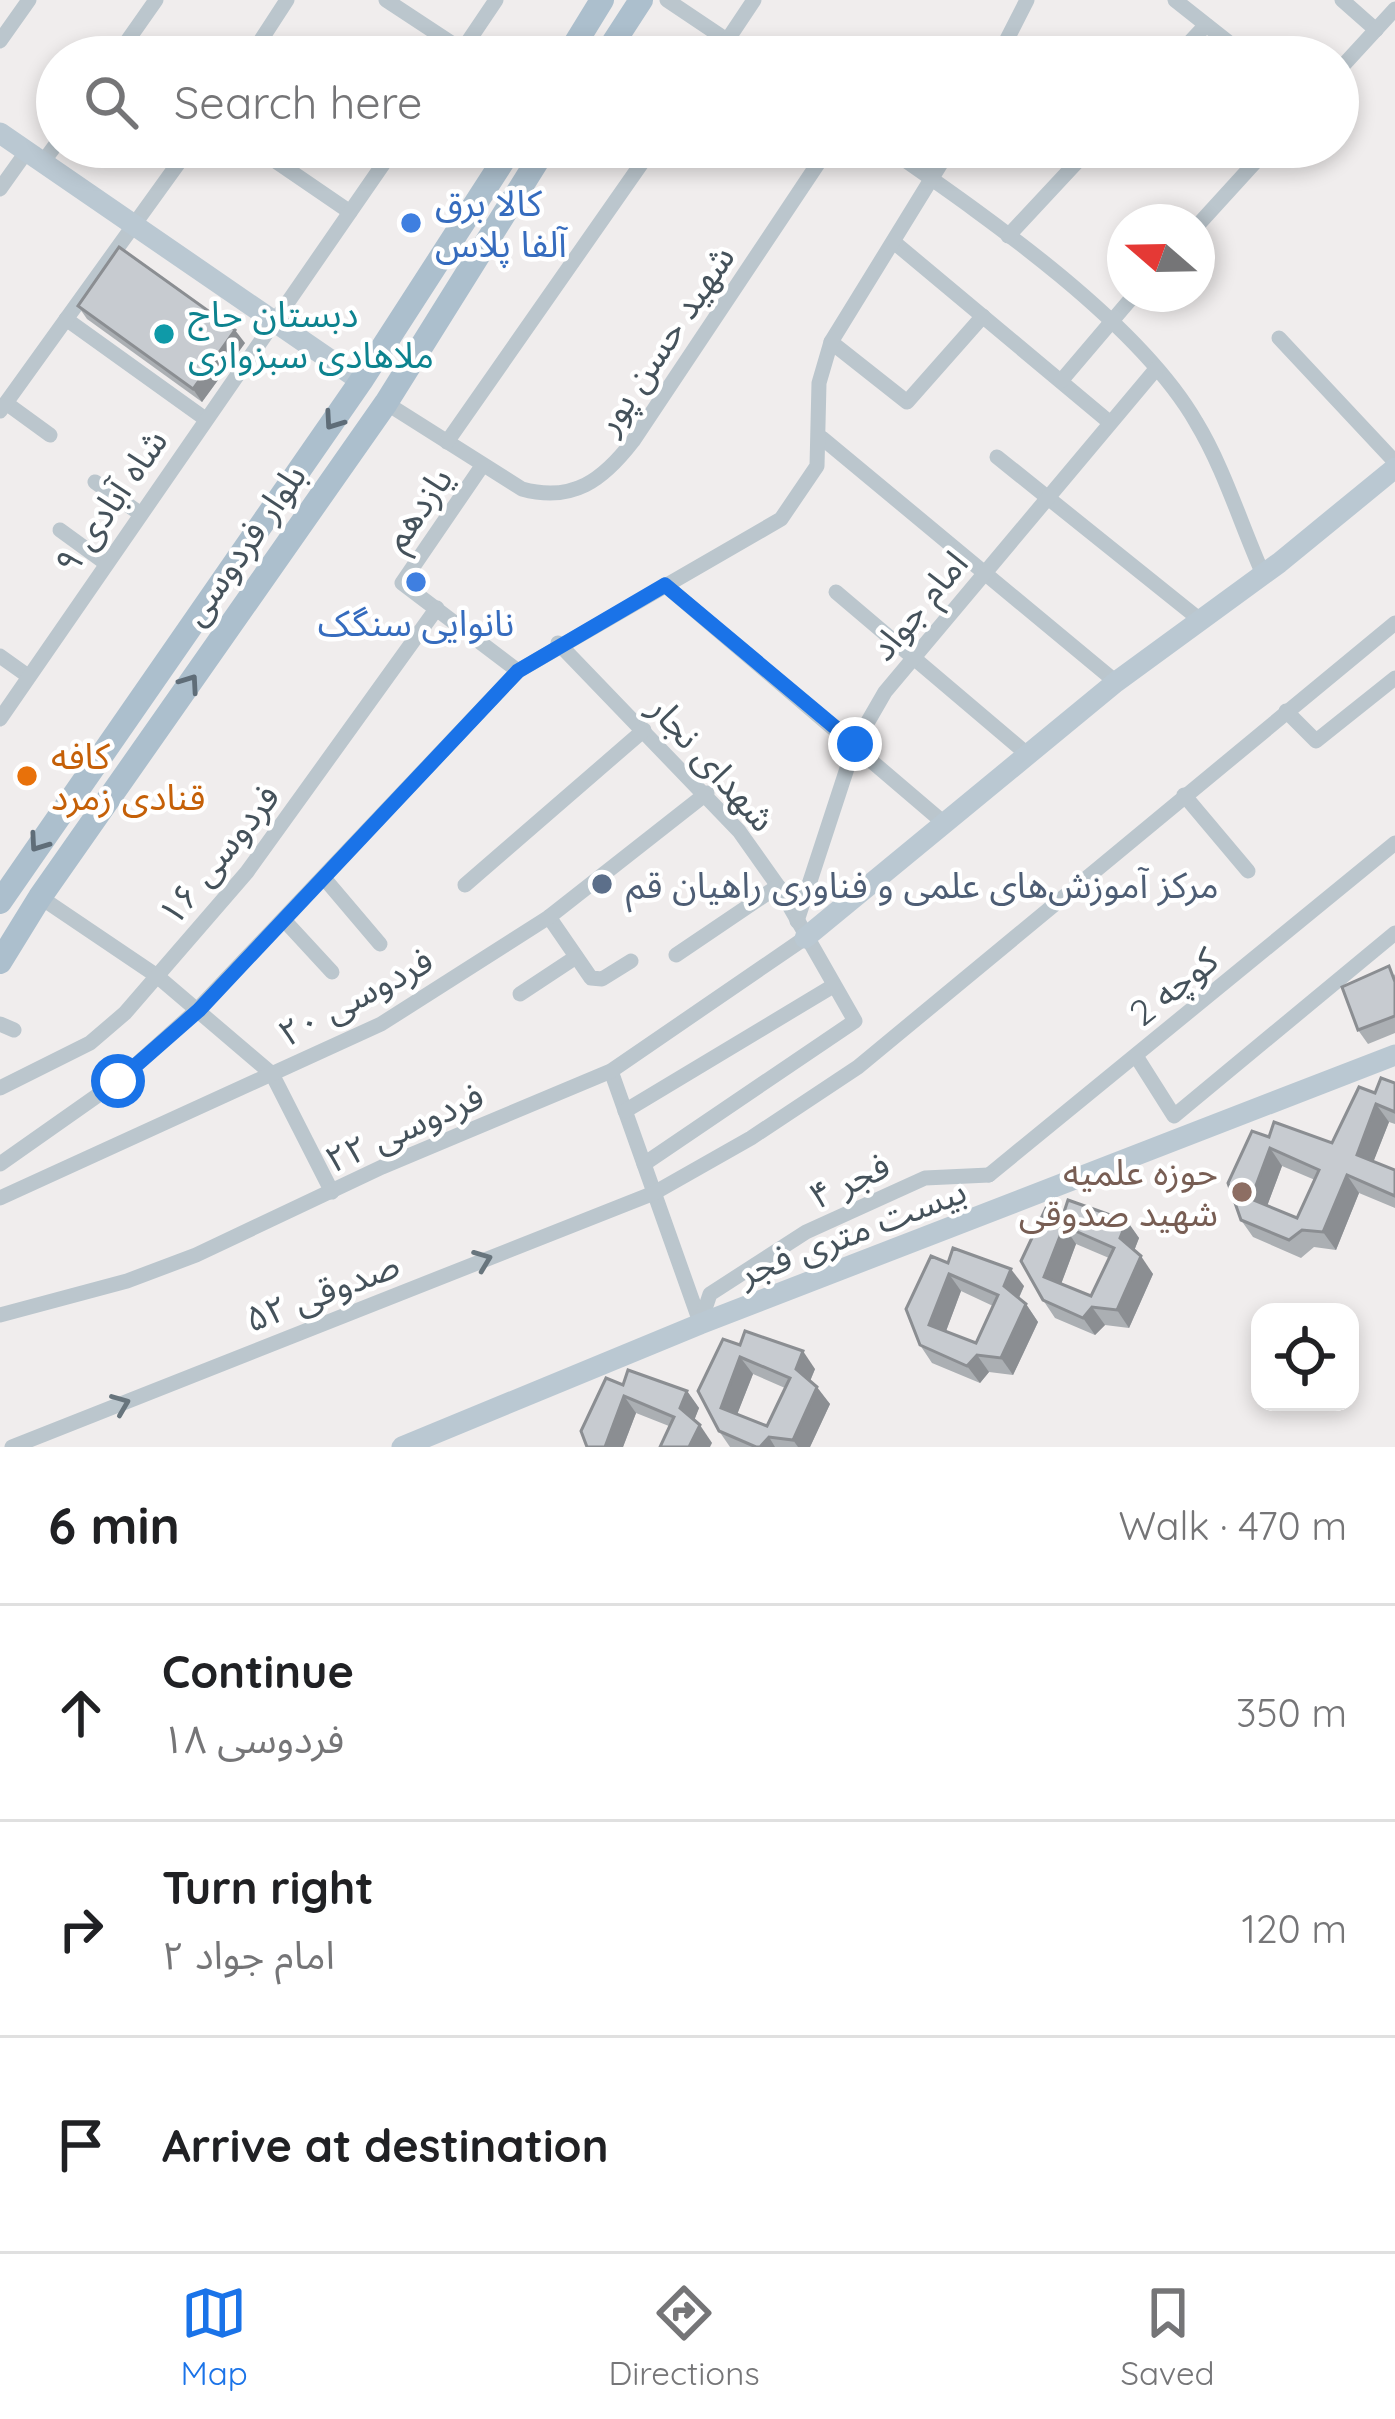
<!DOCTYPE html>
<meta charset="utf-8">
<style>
:root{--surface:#fff;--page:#f6f6f6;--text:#202124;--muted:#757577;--line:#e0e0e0;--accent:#1a73e8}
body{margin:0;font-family:Quicksand,"Noto Sans Arabic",sans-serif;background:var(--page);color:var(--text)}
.controls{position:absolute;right:36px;bottom:36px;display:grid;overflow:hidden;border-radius:24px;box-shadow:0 6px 18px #0003}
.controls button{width:108px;height:108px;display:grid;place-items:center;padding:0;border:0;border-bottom:3px solid var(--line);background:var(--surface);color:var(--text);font:60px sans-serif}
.compass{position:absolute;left:1107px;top:204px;width:108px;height:108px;border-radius:50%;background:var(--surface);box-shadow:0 6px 18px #0003;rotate:290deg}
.stop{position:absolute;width:36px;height:36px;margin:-27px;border:9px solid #1a73e8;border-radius:50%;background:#fff}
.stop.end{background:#1a73e8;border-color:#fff;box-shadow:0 3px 12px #0008}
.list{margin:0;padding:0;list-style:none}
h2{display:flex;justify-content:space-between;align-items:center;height:156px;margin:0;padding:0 48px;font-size:51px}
h2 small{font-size:39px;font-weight:400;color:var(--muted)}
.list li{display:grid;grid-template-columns:78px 1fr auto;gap:36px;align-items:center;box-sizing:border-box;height:216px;padding:0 48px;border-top:3px solid var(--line)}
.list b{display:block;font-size:45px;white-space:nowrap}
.list p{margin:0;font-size:39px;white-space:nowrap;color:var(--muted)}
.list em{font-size:39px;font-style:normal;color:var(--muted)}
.icon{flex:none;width:66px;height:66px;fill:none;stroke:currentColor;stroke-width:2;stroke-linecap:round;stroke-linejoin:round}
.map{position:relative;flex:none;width:1395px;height:1447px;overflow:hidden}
.search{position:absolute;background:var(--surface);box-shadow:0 6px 18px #0003;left:36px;right:36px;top:36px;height:132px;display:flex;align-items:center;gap:30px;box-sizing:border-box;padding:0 42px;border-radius:66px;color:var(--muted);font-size:45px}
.sheet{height:804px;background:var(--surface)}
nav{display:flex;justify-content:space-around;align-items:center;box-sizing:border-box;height:168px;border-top:3px solid var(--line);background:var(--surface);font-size:33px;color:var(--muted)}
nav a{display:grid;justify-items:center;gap:6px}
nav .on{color:var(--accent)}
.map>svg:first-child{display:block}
</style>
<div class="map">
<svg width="1395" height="1447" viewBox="0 0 1395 1447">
<rect width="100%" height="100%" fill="#f0eded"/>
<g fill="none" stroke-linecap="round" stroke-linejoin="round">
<g stroke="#bbc6cd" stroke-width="15">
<path d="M386,0L462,50"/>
<path d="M667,0L752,57"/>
<path d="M1175,0L1247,57"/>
<path d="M1342,0L1376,30"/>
<path d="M0,41L29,0"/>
<path d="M459,55L496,0"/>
<path d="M116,57L156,0"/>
<path d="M250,57L287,0"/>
<path d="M716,57L754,0"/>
<path d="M998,57L1027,0"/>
<path d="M1176,57L1206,25"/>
<path d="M1338,71L1395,9"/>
<path d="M255,147L350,212"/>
<path d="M886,147C982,214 1137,320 1196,422C1224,468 1241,525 1263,574"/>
<path d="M43,162L57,143"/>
<path d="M0,189L27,151"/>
<path d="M1197,226L1269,147"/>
<path d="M1008,236L1091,147"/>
<path d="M895,243L1108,421"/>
<path d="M66,319L204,418"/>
<path d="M1279,338L1395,462"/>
<path d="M831,342L907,402L983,316"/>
<path d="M1061,381L1135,294"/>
<path d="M6,403L50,435"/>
<path d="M386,403L522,489C573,503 603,480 633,441L829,147"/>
<path d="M0,411L190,147"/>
<path d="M822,438L1116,682"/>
<path d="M447,442L653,147"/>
<path d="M997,457L1199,619"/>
<path d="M482,466L402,583L518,671"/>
<path d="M95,482L138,512"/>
<path d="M60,530L104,562"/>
<path d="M665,585L944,823"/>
<path d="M836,592L1027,754"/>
<path d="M558,643L739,831L778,886L855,1021L644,1164"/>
<path d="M0,656L28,676"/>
<path d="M1286,711L1316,741L1395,678"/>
<path d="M0,719L395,147"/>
<path d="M1184,795L1248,871"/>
<path d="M324,878L380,944"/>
<path d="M465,885L644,730"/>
<path d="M40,897L157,976L272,1074L332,1192"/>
<path d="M549,917L591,978L602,979L631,961"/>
<path d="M284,920L332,972"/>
<path d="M797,921L855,744L885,692L1156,369"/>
<path d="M676,955L778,886"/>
<path d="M520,994L576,957"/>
<path d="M0,1024L14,1030"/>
<path d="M1136,1056L1174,1116L1395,933"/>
<path d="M611,1071L700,1322"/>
<path d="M0,1088L90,1043L125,1013L247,872L437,608"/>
<path d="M625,1111L833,986"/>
<path d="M0,1164L118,1081L198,1009L518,671L781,519L817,466L819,383L831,342L951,147"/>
<path d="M989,1175L1395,843"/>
<path d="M0,1198L381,1024L549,917L707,793"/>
<path d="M0,1315L127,1281L196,1255L382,1167L611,1071L805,938"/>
<path d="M700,1324L710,1294L806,1232L925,1178L989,1175"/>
<path d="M12,1447L654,1193L751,1138L858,1067L1395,623"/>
</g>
<g stroke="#bac8d2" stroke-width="21">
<path d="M0,133L361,381"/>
<path d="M805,938L1116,682L1279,563L1395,468"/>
<path d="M402,1447L700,1324L1395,1055"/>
</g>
<g stroke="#acbfcd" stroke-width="24">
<path d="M567,57L602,0"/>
<path d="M604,57L641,0"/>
<path d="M0,902L361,381L512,147"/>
<path d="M0,962L40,897L386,403L546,147"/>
</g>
</g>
<g fill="#abafb3" fill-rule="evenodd">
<path d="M78,306L245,343L202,402L87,319Z"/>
<path d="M1395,974V1033L1368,1044L1358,1030Z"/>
<path d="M1395,1083V1124L1389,1122L1373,1162L1395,1170V1208L1359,1193L1336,1250L1314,1247L1301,1258L1253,1237L1241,1220L1269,1137L1332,1143L1375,1093ZM1282,1166L1315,1180L1297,1218L1267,1206Z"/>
<path d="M1063,1215L1127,1221L1139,1238L1134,1251L1153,1274L1129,1328L1105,1325L1095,1335L1055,1318L1043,1300ZM1076,1244L1109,1258L1091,1296L1061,1284Z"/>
<path d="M948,1263L1024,1286L1019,1298L1026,1304L1038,1322L1013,1375L989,1372L980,1383L932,1363L920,1345ZM961,1291L993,1306L976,1343L946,1331Z"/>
<path d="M740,1345L815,1369L810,1381L830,1404L810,1447H730L719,1431ZM753,1374L785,1388L767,1426L737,1414Z"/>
<path d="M623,1385L687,1391L699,1408L694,1420L712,1443L636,1413L623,1447H587Z"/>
</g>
<g fill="#8b8e92">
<path d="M235,330L245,343L202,402L193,389Z"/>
<path d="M1376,1104L1389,1122L1369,1173L1357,1155Z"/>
<path d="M1270,1148L1282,1166L1263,1217L1251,1199Z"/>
<path d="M1347,1175L1359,1193L1336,1250L1323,1232Z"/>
<path d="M1127,1221L1139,1238L1132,1256L1120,1238Z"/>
<path d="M1064,1226L1076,1244L1057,1295L1044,1277Z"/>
<path d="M1141,1256L1153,1274L1129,1328L1117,1310Z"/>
<path d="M1011,1269L1024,1286L1016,1304L1004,1286Z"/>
<path d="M949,1274L961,1291L942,1342L929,1325Z"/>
<path d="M1026,1304L1038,1322L1013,1375L1001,1358Z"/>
<path d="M1092,1307L1105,1325L1095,1335L1083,1318Z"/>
<path d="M803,1351L815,1369L808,1386L796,1369Z"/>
<path d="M977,1355L989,1372L980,1383L967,1366Z"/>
<path d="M740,1357L753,1374L733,1425L721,1408Z"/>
<path d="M817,1387L830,1404L810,1447H798L793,1440Z"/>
<path d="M687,1391L699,1408L692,1426L680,1408Z"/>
<path d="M624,1396L636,1413L623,1447H604Z"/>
<path d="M700,1425L712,1443L710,1447H689Z"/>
<path d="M769,1437L775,1447H760Z"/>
</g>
<g fill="#c7cbd0" stroke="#8b8e92" stroke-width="3" fill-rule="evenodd">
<path d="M119,247L235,330L193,389L78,306Z"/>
<path d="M1389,966L1395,982V1016L1358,1030L1342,987Z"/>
<path d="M1381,1078L1395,1083V1112L1376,1104L1357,1155L1395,1170V1196L1347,1175L1323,1232L1302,1230L1289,1240L1241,1220L1228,1183L1252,1131L1269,1137L1274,1122L1332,1143L1359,1087L1375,1093ZM1270,1148L1319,1170L1297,1218L1251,1199Z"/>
<path d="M1068,1200L1127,1221L1120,1238L1141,1256L1117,1310L1092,1307L1083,1318L1043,1300L1021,1261L1046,1208L1063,1215ZM1064,1226L1114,1248L1091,1296L1044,1277Z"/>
<path d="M953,1248L1011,1269L1004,1286L1026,1304L1001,1358L977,1355L967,1366L920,1345L906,1309L931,1256L948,1263ZM949,1274L998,1295L976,1343L929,1325Z"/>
<path d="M745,1331L803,1351L796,1369L817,1387L793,1440L769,1437L760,1447H756L719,1431L698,1391L723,1339L740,1345ZM740,1357L790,1378L767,1426L721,1408Z"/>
<path d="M628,1370L687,1391L680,1408L700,1425L689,1447H660L674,1417L624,1396L605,1447H587L581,1431L606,1378L623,1385Z"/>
</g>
<defs><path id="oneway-chevron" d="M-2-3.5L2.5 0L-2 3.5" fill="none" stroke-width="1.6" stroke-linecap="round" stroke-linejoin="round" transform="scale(3)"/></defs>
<g stroke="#5f6d78">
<use href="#oneway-chevron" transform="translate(333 421) rotate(125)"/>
<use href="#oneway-chevron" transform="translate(190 683) rotate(-55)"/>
<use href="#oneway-chevron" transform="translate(38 843) rotate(125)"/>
</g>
<g stroke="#68757d">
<use href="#oneway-chevron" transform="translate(483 1260) rotate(-21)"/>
<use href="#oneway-chevron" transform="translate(121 1404) rotate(-22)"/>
</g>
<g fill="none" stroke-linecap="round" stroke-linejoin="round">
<path stroke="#1a73e8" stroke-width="15" d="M118,1081L199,1010L518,671L665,585L855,744"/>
</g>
<g fill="#3f7fe0" stroke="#fff" stroke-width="4.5">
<circle cx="411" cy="223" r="12"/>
<circle cx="416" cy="582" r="12"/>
</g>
<circle fill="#0f9aa8" stroke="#fff" stroke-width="4.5" cx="164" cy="334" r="12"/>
<circle fill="#e8710a" stroke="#fff" stroke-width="4.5" cx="27" cy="776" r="12"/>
<circle fill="#5c6f8a" stroke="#fff" stroke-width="4.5" cx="602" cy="884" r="12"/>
<circle fill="#8d6e63" stroke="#fff" stroke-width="4.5" cx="1242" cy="1192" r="12"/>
<g text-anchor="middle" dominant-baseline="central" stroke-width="9" stroke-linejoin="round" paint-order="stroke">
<g font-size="36" fill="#366cbe" stroke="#fff" text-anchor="start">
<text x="435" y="202">کالا برق<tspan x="435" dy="41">آلفا پلاس</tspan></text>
<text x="416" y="622" text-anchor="middle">نانوایی سنگک</text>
</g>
<g font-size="36" fill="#0d838f" stroke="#fff" text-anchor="start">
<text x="188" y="313">دبستان حاج<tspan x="188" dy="41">ملاهادی سبزواری</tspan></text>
</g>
<g font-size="36" fill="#45525b" stroke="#fff">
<text transform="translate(664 339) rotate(-56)">شهید حسن پور</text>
<text transform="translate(110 501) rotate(-55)">شاه آبادی ۹</text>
<text transform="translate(417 508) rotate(-55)">یازدهم</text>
<text transform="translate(243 544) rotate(-55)">بلوار فردوسی</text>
<text transform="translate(918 605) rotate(-50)">امام جواد</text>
<text transform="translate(713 763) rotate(48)">شهدای نجار</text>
<text transform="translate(218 854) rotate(-51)">فردوسی ۱۶</text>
<text transform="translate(1173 986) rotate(-39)">کوچه 2</text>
<text transform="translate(355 996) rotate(-28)">فردوسی ۲۰</text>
<text transform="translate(404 1127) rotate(-24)">فردوسی ۲۲</text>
<text transform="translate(849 1180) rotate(-25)">فجر ۴</text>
<text transform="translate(852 1231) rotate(-21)">بیست متری فجر</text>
<text transform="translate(322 1291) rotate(-21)">صدوقی ۵۲</text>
</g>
<g font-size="36" fill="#c56008" stroke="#fff" text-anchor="start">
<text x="51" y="755">کافه<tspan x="51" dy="41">قنادی زمرد</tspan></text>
</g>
<g font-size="36" fill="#4e5e75" stroke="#fff" text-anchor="start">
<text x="626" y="884">مرکز آموزش‌های علمی و فناوری راهیان قم</text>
</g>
<g font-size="36" fill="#785e54" stroke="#fff" text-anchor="end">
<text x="1218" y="1171">حوزه علمیه<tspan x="1218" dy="41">شهید صدوقی</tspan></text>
</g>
</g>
</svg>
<div class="controls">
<button><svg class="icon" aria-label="locate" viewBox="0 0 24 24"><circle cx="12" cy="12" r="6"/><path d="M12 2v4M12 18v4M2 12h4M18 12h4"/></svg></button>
</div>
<svg class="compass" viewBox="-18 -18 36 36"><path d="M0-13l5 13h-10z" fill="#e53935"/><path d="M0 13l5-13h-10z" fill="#757577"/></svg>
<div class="stop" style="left:118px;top:1081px"></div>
<div class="stop end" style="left:855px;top:744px"></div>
<div class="search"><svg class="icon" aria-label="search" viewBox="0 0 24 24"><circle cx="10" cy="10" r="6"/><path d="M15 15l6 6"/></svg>Search here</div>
</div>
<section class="sheet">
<h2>6 min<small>Walk · 470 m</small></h2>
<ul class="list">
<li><svg class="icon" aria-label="ahead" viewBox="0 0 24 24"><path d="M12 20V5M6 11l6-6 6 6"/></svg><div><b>Continue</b><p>فردوسی ۱۸</p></div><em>350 m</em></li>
<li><svg class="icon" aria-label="right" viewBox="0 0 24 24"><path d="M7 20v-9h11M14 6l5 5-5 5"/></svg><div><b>Turn right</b><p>امام جواد ۲</p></div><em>120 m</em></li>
<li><svg class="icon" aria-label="arrive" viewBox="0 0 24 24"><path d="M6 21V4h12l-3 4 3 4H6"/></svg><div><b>Arrive at destination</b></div></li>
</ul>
</section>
<nav>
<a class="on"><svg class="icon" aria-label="map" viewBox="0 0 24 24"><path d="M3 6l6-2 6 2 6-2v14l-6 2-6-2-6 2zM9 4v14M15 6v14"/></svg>Map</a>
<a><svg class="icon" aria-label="directions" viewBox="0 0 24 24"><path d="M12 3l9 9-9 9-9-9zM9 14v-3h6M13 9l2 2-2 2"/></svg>Directions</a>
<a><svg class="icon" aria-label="saved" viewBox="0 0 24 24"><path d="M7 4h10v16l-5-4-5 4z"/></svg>Saved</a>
</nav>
